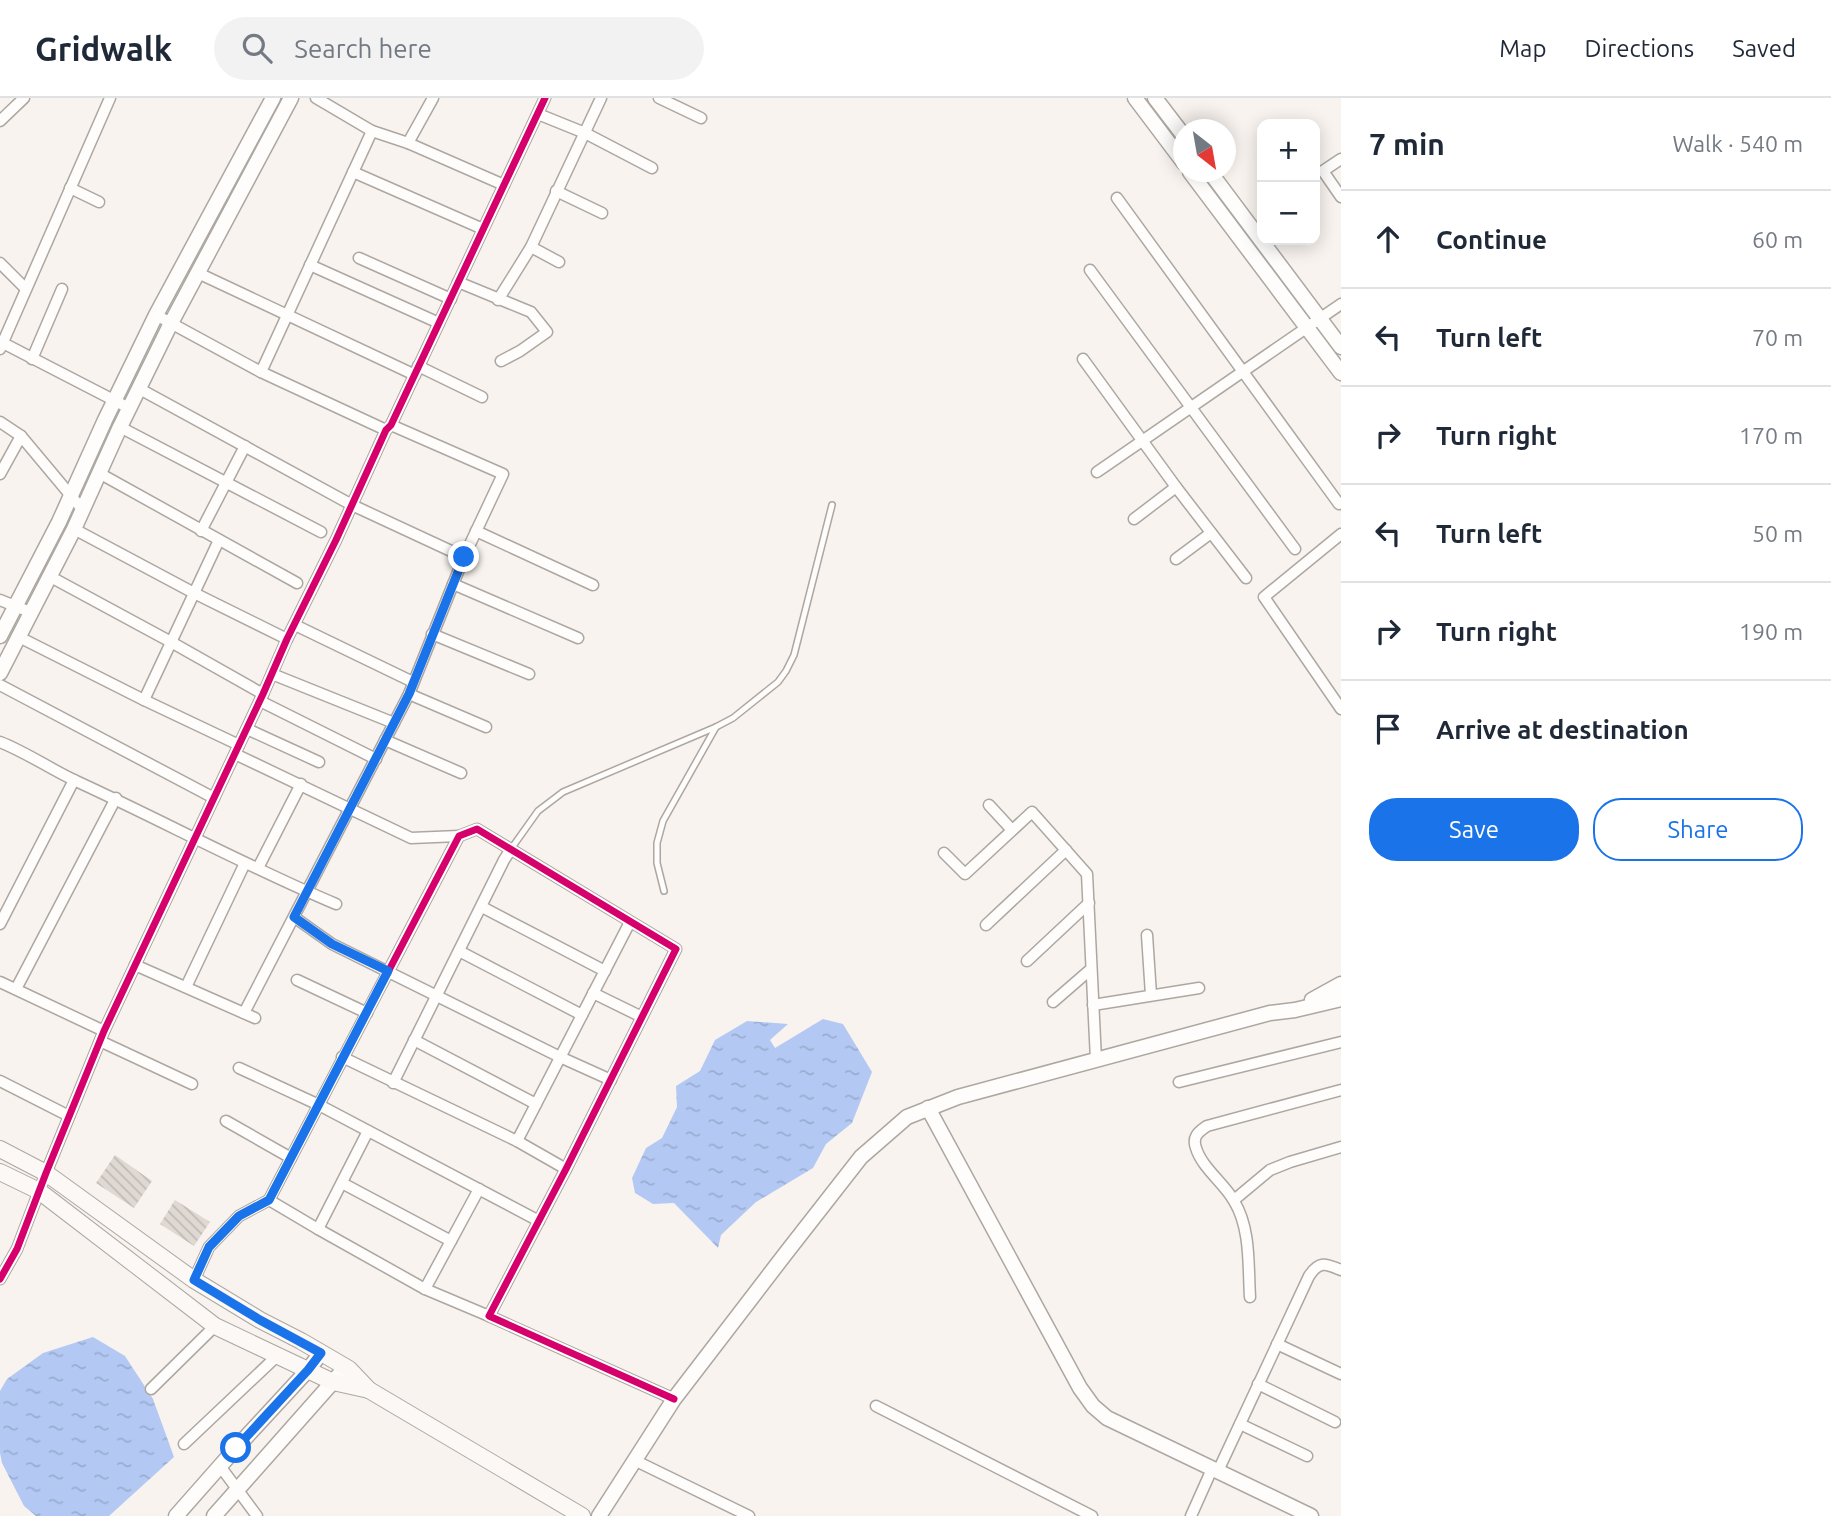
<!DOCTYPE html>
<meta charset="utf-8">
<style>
:root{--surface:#fff;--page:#f2f2f3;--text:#1f2937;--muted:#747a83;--line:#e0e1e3;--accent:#1a73e8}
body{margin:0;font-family:Ubuntu,sans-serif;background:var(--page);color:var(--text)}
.controls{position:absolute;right:21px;top:21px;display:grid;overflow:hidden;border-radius:14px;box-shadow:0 4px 18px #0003}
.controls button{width:63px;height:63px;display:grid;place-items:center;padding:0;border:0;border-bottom:2px solid var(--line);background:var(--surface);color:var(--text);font:35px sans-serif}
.compass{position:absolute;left:1173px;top:21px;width:63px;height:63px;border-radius:50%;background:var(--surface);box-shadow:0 4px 18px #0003;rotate:149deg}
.stop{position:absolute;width:21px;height:21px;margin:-16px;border:5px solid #1a73e8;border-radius:50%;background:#fff}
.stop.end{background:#1a73e8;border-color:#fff;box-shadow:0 2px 7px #0008}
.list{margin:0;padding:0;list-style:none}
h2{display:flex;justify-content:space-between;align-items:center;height:91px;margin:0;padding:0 28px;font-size:30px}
h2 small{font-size:23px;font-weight:400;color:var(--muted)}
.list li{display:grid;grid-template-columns:46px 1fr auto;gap:21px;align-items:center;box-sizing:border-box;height:98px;padding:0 28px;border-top:2px solid var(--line)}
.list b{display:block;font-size:26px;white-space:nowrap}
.list em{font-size:23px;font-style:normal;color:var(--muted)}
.actions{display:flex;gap:14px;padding:21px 28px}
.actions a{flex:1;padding:16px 0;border:2px solid var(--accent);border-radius:28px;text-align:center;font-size:24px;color:var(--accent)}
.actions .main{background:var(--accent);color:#fff}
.icon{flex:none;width:38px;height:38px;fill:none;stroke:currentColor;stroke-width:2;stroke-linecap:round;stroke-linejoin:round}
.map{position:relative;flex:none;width:1341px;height:1418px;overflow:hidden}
header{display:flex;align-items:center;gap:42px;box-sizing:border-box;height:98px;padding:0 35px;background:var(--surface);border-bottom:2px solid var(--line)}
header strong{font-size:33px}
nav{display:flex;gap:38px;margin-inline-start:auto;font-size:24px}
.search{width:490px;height:63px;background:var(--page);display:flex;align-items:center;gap:18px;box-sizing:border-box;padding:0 24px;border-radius:38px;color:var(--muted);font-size:26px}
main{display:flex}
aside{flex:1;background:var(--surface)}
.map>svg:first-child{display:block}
</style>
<header>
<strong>Gridwalk</strong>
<div class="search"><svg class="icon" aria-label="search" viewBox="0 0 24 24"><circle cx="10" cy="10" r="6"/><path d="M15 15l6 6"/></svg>Search here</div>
<nav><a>Map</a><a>Directions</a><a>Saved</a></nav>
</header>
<main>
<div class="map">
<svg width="1341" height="1418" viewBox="0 0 1341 1418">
<defs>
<pattern id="water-ripples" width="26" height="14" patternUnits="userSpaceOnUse" patternTransform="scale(1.75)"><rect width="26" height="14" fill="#b3c9f4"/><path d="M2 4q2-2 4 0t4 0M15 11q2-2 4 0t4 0" fill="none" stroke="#9aacd0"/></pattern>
<pattern id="building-back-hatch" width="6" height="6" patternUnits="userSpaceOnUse" patternTransform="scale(1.75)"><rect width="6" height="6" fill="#e0d9d3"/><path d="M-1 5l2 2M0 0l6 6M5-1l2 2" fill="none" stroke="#c0bab4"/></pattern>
</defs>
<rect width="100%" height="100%" fill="#f8f3ee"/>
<g fill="url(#water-ripples)">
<path d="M823,921L843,926L872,974L852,1025L826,1046L813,1070L756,1104L721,1137L718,1150L674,1105L653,1106L635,1095L632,1080L646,1050L662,1040L677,1009L676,988L700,973L715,942L747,923L788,926L770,942L775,950Z"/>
<path d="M93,1239L125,1258L153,1301L174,1359L109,1418H36L24,1408L2,1365L0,1355V1293L7,1281L43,1255Z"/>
</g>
<g fill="url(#building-back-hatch)">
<path d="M115,1057L152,1083L134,1110L96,1085Z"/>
<path d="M175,1102L210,1124L194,1148L160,1126Z"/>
</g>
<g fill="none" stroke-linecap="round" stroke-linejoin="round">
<defs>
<g id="service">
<path d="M511,751L538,713L563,694L716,629L733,620L778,584L786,573L794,557L832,407"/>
<path d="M664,793L657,765V745L663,723L716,629"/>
</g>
<g id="minor">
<path d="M316,0L372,33L408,45L504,87"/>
<path d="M659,0L701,20"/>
<path d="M538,16L585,35L652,70"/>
<path d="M0,23L24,0"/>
<path d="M408,45L433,0"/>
<path d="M1341,61L1323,73L1341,99"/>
<path d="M353,74L483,131"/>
<path d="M70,90L99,104"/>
<path d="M556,93L602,115"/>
<path d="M1117,100L1339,406"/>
<path d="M531,149L559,164"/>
<path d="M359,160L451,201"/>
<path d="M0,165L26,191"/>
<path d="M310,167L439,225"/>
<path d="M1090,172L1295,451"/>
<path d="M198,175L415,277"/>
<path d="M458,184L531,214L547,234L520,253L501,263"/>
<path d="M498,202L531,149L601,0"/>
<path d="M156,217L261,274L386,332"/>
<path d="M3,245L129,310"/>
<path d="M0,251L110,0"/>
<path d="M32,261L62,191"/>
<path d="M1083,261L1176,389L1246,480"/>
<path d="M418,268L482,299"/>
<path d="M261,274L372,33"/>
<path d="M138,290L352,407L464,459"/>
<path d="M0,324L21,338L82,411"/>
<path d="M120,329L321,434"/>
<path d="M1097,374L1341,206"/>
<path d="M99,375L297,485"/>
<path d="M0,376L21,338"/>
<path d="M1134,421L1176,389"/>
<path d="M74,431L194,495L287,541"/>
<path d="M201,433L245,348"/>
<path d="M476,433L593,487"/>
<path d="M1341,436L1264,499L1341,611"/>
<path d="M1176,461L1211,435"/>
<path d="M49,478L171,544L263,596"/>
<path d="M453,486L578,540"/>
<path d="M0,502L30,514"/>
<path d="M295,527L413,584"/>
<path d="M432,536L529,576"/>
<path d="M17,538L144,602L239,647"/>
<path d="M272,576L394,625"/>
<path d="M0,587L214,700"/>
<path d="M409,596L486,629"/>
<path d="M144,602L219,442"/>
<path d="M260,603L376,661"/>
<path d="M247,631L319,664"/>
<path d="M385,642L461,675"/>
<path d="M0,644C26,654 50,671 76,683C163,723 248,769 336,806"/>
<path d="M235,656L411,740L459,738"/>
<path d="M989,707L1012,732"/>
<path d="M944,755L965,776L1032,714L1087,776L1096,962"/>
<path d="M258,770L301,686"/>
<path d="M482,809L605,873"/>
<path d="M294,819L332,846L560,959L611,982"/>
<path d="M0,826L74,682"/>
<path d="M986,827L1066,752"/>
<path d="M1147,837L1151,897"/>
<path d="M459,853L582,917"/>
<path d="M1027,863L1089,805"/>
<path d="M135,867L255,920"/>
<path d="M297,882L367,915"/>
<path d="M0,884L104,933"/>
<path d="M186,889L245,765"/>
<path d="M16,891L116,700"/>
<path d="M593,895L642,919"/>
<path d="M1053,904L1091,871"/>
<path d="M1093,907L1199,890"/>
<path d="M244,915L409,596L464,459L503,376L391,327"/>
<path d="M414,942L536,1006"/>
<path d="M100,943L192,986"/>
<path d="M342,959L517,1043L566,1071"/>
<path d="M239,970L319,1007L539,1123"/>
<path d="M0,983L69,1018"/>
<path d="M1179,984L1341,944"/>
<path d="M393,985L504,762L511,751"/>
<path d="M226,1023L291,1060"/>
<path d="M517,1043L630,824"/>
<path d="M342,1085L451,1143"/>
<path d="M269,1102L318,1131L368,1033"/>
<path d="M1234,1102L1270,1072L1290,1064L1341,1049"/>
<path d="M318,1131L425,1191L489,1218"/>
<path d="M0,1181L17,1151L46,1075L104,933L263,596L287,541L336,442L386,332L391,327L545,0"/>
<path d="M194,1182L209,1149L239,1118L269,1102L459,738L477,731L676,851L566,1071L489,1218L674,1301"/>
<path d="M425,1191L479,1091"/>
<path d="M1250,1199C1248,1168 1251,1131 1234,1103C1224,1085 1202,1070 1196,1050C1192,1039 1198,1034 1207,1028L1341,992"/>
<path d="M1277,1246L1341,1276"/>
<path d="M1258,1286L1335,1324"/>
<path d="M151,1291L215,1228"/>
<path d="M876,1308L1092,1418"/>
<path d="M1240,1326L1307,1358"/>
<path d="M184,1346L277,1258"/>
<path d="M634,1362L749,1418"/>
<path d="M220,1368L257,1418"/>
<path d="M1218,1373L1309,1178C1319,1163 1325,1165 1341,1172"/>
<path d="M1191,1418L1212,1371"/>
</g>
<g id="tertiary">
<path d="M1135,0L1184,65"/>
<path d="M1155,0L1184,38"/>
<path d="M1190,74L1341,275"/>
<path d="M1210,74L1341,249"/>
<path d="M0,538L59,424L105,322L156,217L273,0"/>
<path d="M0,575L74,431L120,329L171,225L291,0"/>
<path d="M1312,902L1341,886"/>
<path d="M928,1010L1080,1290L1093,1308L1107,1320L1311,1418"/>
<path d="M176,1418L236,1350L308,1272L321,1255"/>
<path d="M214,1418L346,1269"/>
<path d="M599,1418L674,1301L786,1155L861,1059L907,1019L958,999L1270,915L1295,912L1341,901"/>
</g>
<g id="secondary">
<path d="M0,1051L46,1075L194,1182L260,1222L301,1243L349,1271L369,1292L582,1418"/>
<path d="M0,1074L39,1093L215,1228L333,1284L369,1292"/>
</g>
</defs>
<use href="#service" stroke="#ada7a1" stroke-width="8"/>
<use href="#minor" stroke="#ada7a1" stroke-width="13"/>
<use href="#tertiary" stroke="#ada7a1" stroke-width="17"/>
<use href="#secondary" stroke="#ada7a1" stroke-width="18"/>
<use href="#service" stroke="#fefdfc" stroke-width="5"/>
<use href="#minor" stroke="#fefdfc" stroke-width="10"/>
<use href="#tertiary" stroke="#fefdfc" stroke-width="14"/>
<use href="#secondary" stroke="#fbf8f6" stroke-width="16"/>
<defs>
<g id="cycleway">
<path d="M0,1181L17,1151L46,1075L104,933L263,596L287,541L336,442L386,332L391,327L545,0"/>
<path d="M194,1182L209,1149L239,1118L269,1102L459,738L477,731L676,851L566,1071L489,1218L674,1301"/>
</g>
</defs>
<use href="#cycleway" stroke="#fff" stroke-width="11"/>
<use href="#cycleway" stroke="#d6006c" stroke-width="7"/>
</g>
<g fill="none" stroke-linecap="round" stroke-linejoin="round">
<path stroke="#1a73e8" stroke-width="9" d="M236,1350L308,1272L321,1255L260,1222L194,1182L209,1149L239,1118L269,1102L388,873L332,846L294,819L409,596L464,459"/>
</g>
</svg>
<div class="controls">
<button>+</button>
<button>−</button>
</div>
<svg class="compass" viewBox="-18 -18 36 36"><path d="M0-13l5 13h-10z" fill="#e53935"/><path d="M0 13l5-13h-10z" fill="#747a83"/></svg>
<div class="stop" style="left:236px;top:1350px"></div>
<div class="stop end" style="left:464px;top:459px"></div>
</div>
<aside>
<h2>7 min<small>Walk · 540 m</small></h2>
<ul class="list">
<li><svg class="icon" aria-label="ahead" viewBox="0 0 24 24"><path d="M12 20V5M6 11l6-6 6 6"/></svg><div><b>Continue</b></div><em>60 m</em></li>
<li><svg class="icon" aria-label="left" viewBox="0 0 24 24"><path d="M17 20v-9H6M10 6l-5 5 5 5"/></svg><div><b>Turn left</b></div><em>70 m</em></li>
<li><svg class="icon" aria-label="right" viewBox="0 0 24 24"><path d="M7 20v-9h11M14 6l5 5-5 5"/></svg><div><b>Turn right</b></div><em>170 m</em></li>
<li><svg class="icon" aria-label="left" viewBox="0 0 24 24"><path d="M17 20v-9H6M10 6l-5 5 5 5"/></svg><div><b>Turn left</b></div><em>50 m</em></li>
<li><svg class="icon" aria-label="right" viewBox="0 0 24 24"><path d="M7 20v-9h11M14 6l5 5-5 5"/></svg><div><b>Turn right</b></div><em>190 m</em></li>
<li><svg class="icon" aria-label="arrive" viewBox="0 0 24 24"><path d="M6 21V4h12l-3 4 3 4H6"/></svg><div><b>Arrive at destination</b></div></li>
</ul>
<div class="actions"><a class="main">Save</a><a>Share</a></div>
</aside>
</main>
